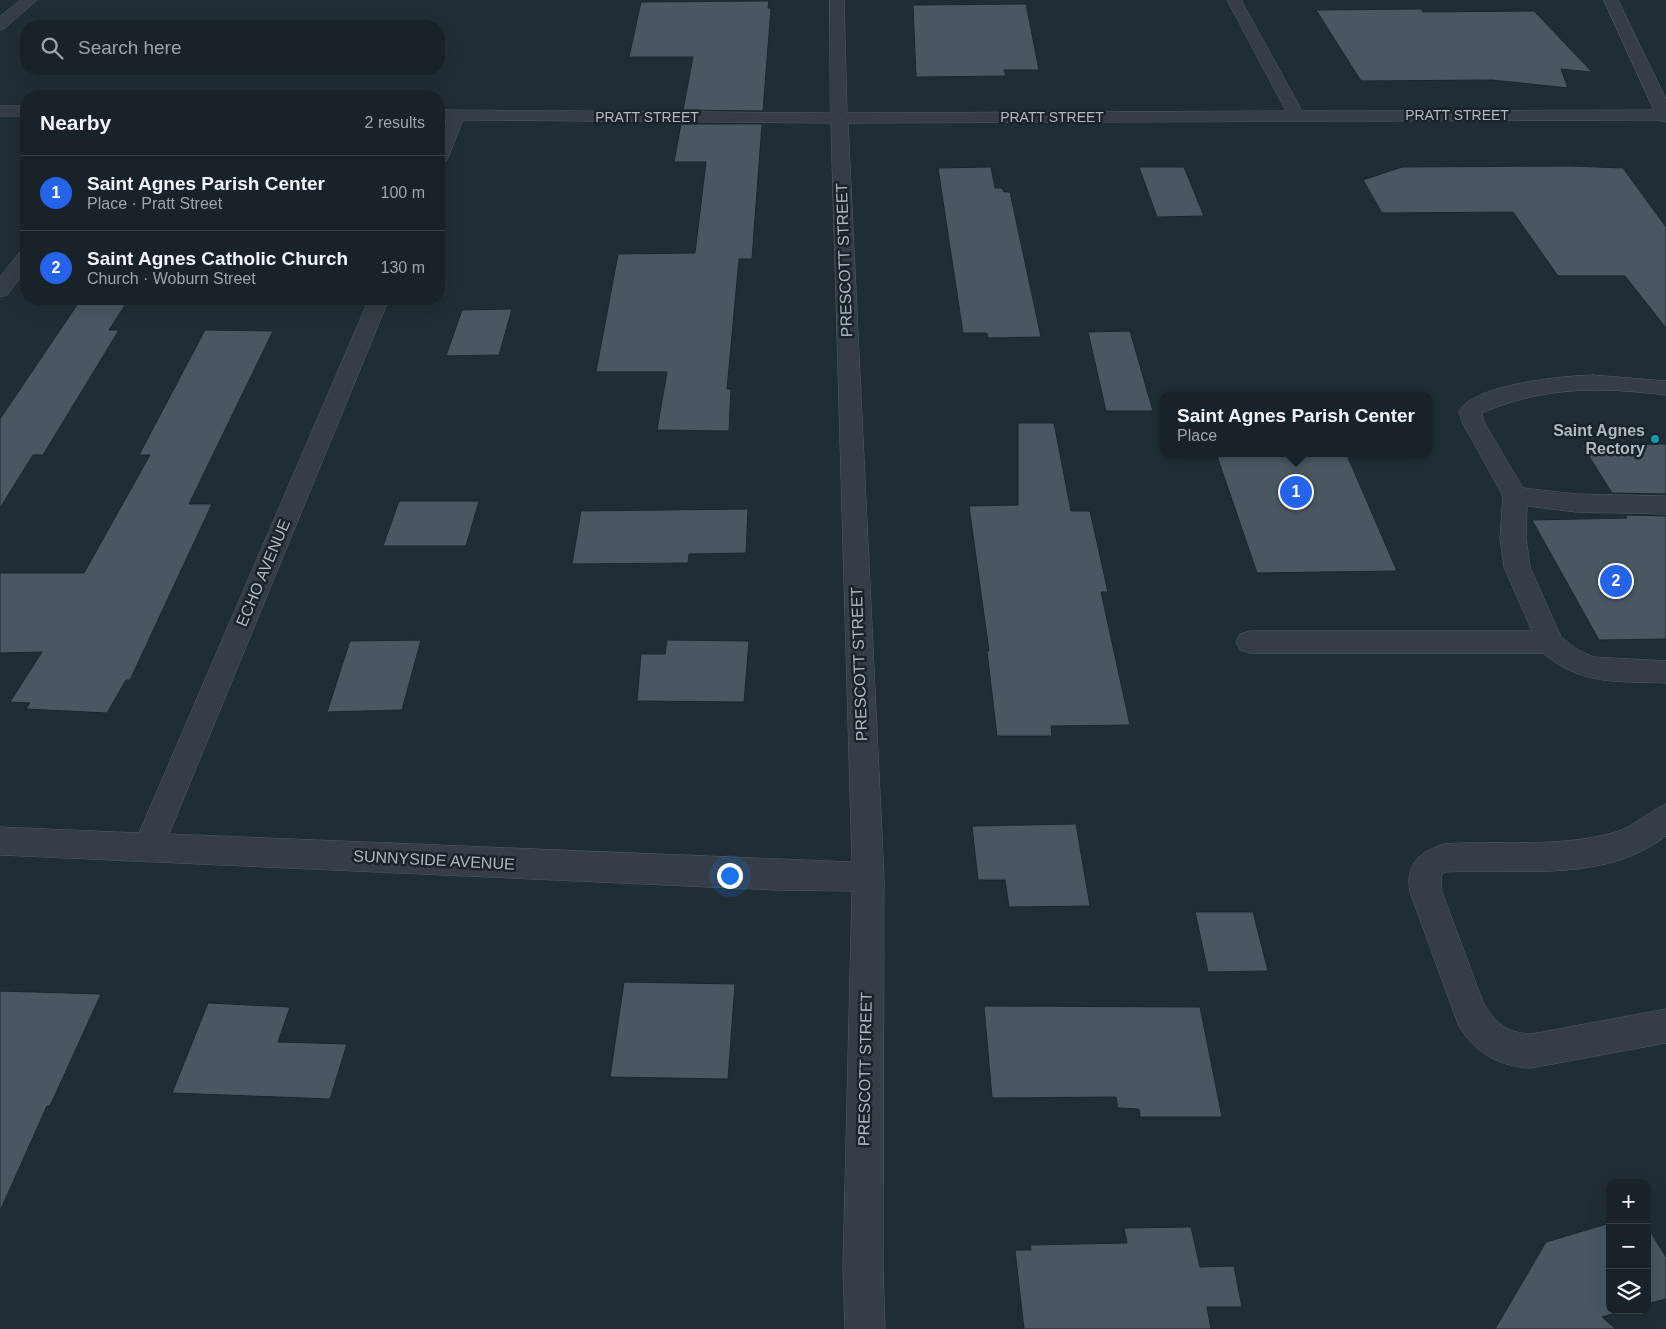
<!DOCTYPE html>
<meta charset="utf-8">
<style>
:root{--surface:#192228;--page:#262f34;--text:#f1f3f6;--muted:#9fa4a8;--line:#373f45;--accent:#2563eb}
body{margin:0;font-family:Arial,sans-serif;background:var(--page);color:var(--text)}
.controls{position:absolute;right:15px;bottom:15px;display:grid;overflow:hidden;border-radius:10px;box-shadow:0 5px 20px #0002}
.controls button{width:45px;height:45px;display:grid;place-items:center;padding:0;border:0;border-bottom:1px solid var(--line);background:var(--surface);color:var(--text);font:25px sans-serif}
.you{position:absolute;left:729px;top:875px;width:18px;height:18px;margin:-12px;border:4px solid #fff;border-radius:50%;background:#1a73e8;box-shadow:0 0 0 8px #1a73e833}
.badge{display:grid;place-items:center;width:32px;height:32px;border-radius:50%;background:var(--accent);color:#fff;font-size:16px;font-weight:700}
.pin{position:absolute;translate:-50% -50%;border:2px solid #fff;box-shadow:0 1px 5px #0006}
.popup{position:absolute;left:1160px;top:392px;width:272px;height:65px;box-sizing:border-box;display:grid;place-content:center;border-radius:10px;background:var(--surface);filter:drop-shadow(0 1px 4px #0005);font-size:16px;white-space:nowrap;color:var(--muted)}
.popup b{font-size:19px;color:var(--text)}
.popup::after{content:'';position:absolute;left:50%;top:100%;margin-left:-10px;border:10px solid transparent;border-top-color:var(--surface)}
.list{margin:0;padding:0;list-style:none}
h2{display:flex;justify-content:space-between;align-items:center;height:65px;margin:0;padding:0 20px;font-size:21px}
h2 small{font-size:16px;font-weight:400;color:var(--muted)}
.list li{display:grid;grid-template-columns:32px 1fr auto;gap:15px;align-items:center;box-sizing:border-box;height:75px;padding:0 20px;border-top:1px solid var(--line)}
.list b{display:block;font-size:19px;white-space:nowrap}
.list p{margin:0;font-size:16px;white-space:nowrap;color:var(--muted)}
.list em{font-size:16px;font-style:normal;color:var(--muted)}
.icon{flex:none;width:28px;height:28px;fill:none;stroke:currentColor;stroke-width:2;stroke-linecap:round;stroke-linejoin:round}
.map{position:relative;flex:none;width:1666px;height:1329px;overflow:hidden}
.search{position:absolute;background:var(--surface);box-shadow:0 5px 20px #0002;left:20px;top:20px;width:425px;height:55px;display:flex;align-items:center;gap:12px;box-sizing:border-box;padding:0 18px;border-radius:20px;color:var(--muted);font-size:19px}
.panel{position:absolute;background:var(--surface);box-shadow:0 5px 20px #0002;left:20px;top:90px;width:425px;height:215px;border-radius:20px}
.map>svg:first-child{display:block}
</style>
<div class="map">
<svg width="1666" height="1329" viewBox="0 0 1666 1329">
<rect width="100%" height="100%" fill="#212d35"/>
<g fill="#4a5761" stroke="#1c252c">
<path d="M769,1L768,8H771L763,111L683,110L693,57H629L641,2Z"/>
<path d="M1026,4L1039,70H1004L1006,76L916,77L913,5Z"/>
<path d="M1421,9L1423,12L1534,11L1592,72L1561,69L1568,88L1492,80L1361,81L1316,10Z"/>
<path d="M681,124H762L752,259H739L727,389H731L729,431L657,430L667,372H596L618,254L695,253L706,162H674Z"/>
<path d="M1570,166L1623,168L1666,227V328L1625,276H1558L1513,212L1382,213L1363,180L1402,167Z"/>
<path d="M991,167L995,188H1002L1004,192H1010L1041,337L988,338L987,333H963L938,168Z"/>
<path d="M1139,167H1184L1204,216L1157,217Z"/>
<path d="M81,299H129L109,330H119L43,455H33L0,508V419Z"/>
<path d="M512,309L499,355L446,356L462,310Z"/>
<path d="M205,330L273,331L189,504H212L130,680H126L107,713L26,709L30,703L10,702L42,652L0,653V573H84L150,455H139Z"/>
<path d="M1130,331L1153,411H1106L1088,332Z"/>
<path d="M1018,423H1054L1071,511H1090L1108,592H1101L1130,725L1051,726L1052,736H997L987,651H989L969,506L1018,505Z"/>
<path d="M1666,444V494L1612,493L1582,445Z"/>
<path d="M1216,453H1346L1397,571L1257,573Z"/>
<path d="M399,501H479L466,546H383Z"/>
<path d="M748,509L746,553L689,554L688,563L572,564L581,511Z"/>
<path d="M1625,515L1666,516V639L1599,640L1532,520L1627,518Z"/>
<path d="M421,640L402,710L327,712L350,641Z"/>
<path d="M667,640L749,641L744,702L637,701L641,654H665Z"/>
<path d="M1076,824L1090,906L1009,907L1005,880H978L972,826Z"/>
<path d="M1195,912H1253L1268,971L1208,972Z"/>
<path d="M624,982L735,984L728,1079L610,1077Z"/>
<path d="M0,991L101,994L50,1106H47L0,1211Z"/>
<path d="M208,1003L290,1007L278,1042L347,1044L330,1099L172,1093Z"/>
<path d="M984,1006L1200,1007L1222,1117H1140L1139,1109L1118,1108L1116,1097L992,1098Z"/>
<path d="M1610,1223V1310H1626L1602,1317L1616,1329H1495L1546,1242Z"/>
<path d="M1647,1226L1666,1257V1299L1647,1304Z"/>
<path d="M1191,1227L1200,1267L1234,1266L1242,1307H1207L1211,1329H1024L1015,1250H1031L1030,1245L1127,1243L1124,1228Z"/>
</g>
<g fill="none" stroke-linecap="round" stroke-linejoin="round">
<defs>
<g id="service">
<path d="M1593,375L1666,381V395C1600,387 1544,386 1482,413L1484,422L1523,488L1576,494L1666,496V514L1576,512L1527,506L1526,538L1530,567L1561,637L1578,650L1594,657L1666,661V683C1617,681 1582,686 1543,653H1250L1240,650L1236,642L1240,634L1250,631H1532L1504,567L1500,538L1503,496L1462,422L1459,411C1475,384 1562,376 1593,375Z"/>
<path d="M1666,804V836C1603,884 1519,868 1445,872L1441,876L1442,892L1483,1002C1495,1023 1507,1033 1531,1034L1666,1009V1043L1531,1068C1499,1067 1473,1052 1458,1024L1410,892C1405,864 1419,853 1443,844C1499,840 1558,848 1612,833C1633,828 1647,812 1666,804Z"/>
</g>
<g id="minor">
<path d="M21,0H37L5,28L0,30V17Z"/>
<path d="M830,0H844L847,113L1286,111L1227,0H1241L1302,111L1666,110V120H1664L848,123L884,877L883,1268L885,1329H845L843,1268L852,891L775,890L0,855V827L139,833L369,299H389L169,834L852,862L831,123L463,120L448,158L445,162L439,163V138L446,120H439V110L830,113Z"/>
<rect x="0" y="106" width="26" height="10"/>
<path d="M26,251V270L7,295L0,297V277L19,253Z"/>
</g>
<path id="tertiary" d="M1604,0H1618L1666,99V122L1660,121L1657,117Z"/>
</defs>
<use href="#service" stroke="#525c63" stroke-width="1"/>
<use href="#minor" stroke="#525c63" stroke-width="1"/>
<use href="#tertiary" stroke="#525c63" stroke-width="1"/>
<use href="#service" fill="#353e46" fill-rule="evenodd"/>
<use href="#minor" fill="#353e46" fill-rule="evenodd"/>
<use href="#tertiary" fill="#353e46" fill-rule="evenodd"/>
</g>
<circle fill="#0f9aa8" stroke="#1a232a" stroke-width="2" cx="1655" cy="439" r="5"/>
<g text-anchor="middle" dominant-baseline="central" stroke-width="5" stroke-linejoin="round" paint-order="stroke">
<g font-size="14" fill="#afb9c2" stroke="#1a232a">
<text x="1457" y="115">PRATT STREET</text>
<text x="647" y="117">PRATT STREET</text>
<text x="1052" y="117">PRATT STREET</text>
</g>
<g font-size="16" fill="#afb9c2" stroke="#1a232a">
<text transform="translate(844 260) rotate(-92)">PRESCOTT STREET</text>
<text transform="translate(263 573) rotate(-67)">ECHO AVENUE</text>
<text transform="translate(859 664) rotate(-92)">PRESCOTT STREET</text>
<text transform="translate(434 860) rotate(3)">SUNNYSIDE AVENUE</text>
<text transform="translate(865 1069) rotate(-89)">PRESCOTT STREET</text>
</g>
<g font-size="16" font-weight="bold" fill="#afb9c2" stroke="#1a232a" text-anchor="end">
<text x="1645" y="430">Saint Agnes<tspan x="1645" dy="18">Rectory</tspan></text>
</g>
</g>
</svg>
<div class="controls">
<button>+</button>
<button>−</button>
<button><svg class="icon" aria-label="layers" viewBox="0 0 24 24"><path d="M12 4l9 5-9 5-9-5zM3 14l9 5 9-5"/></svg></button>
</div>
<div class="you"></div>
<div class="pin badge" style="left:1296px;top:492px">1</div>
<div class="popup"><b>Saint Agnes Parish Center</b>Place</div>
<div class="pin badge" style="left:1616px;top:581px">2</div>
<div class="search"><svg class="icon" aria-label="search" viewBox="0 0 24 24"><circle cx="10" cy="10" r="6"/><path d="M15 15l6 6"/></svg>Search here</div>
<section class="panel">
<h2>Nearby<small>2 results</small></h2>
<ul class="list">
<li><span class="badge">1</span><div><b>Saint Agnes Parish Center</b><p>Place · Pratt Street</p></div><em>100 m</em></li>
<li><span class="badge">2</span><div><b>Saint Agnes Catholic Church</b><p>Church · Woburn Street</p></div><em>130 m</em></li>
</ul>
</section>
</div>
